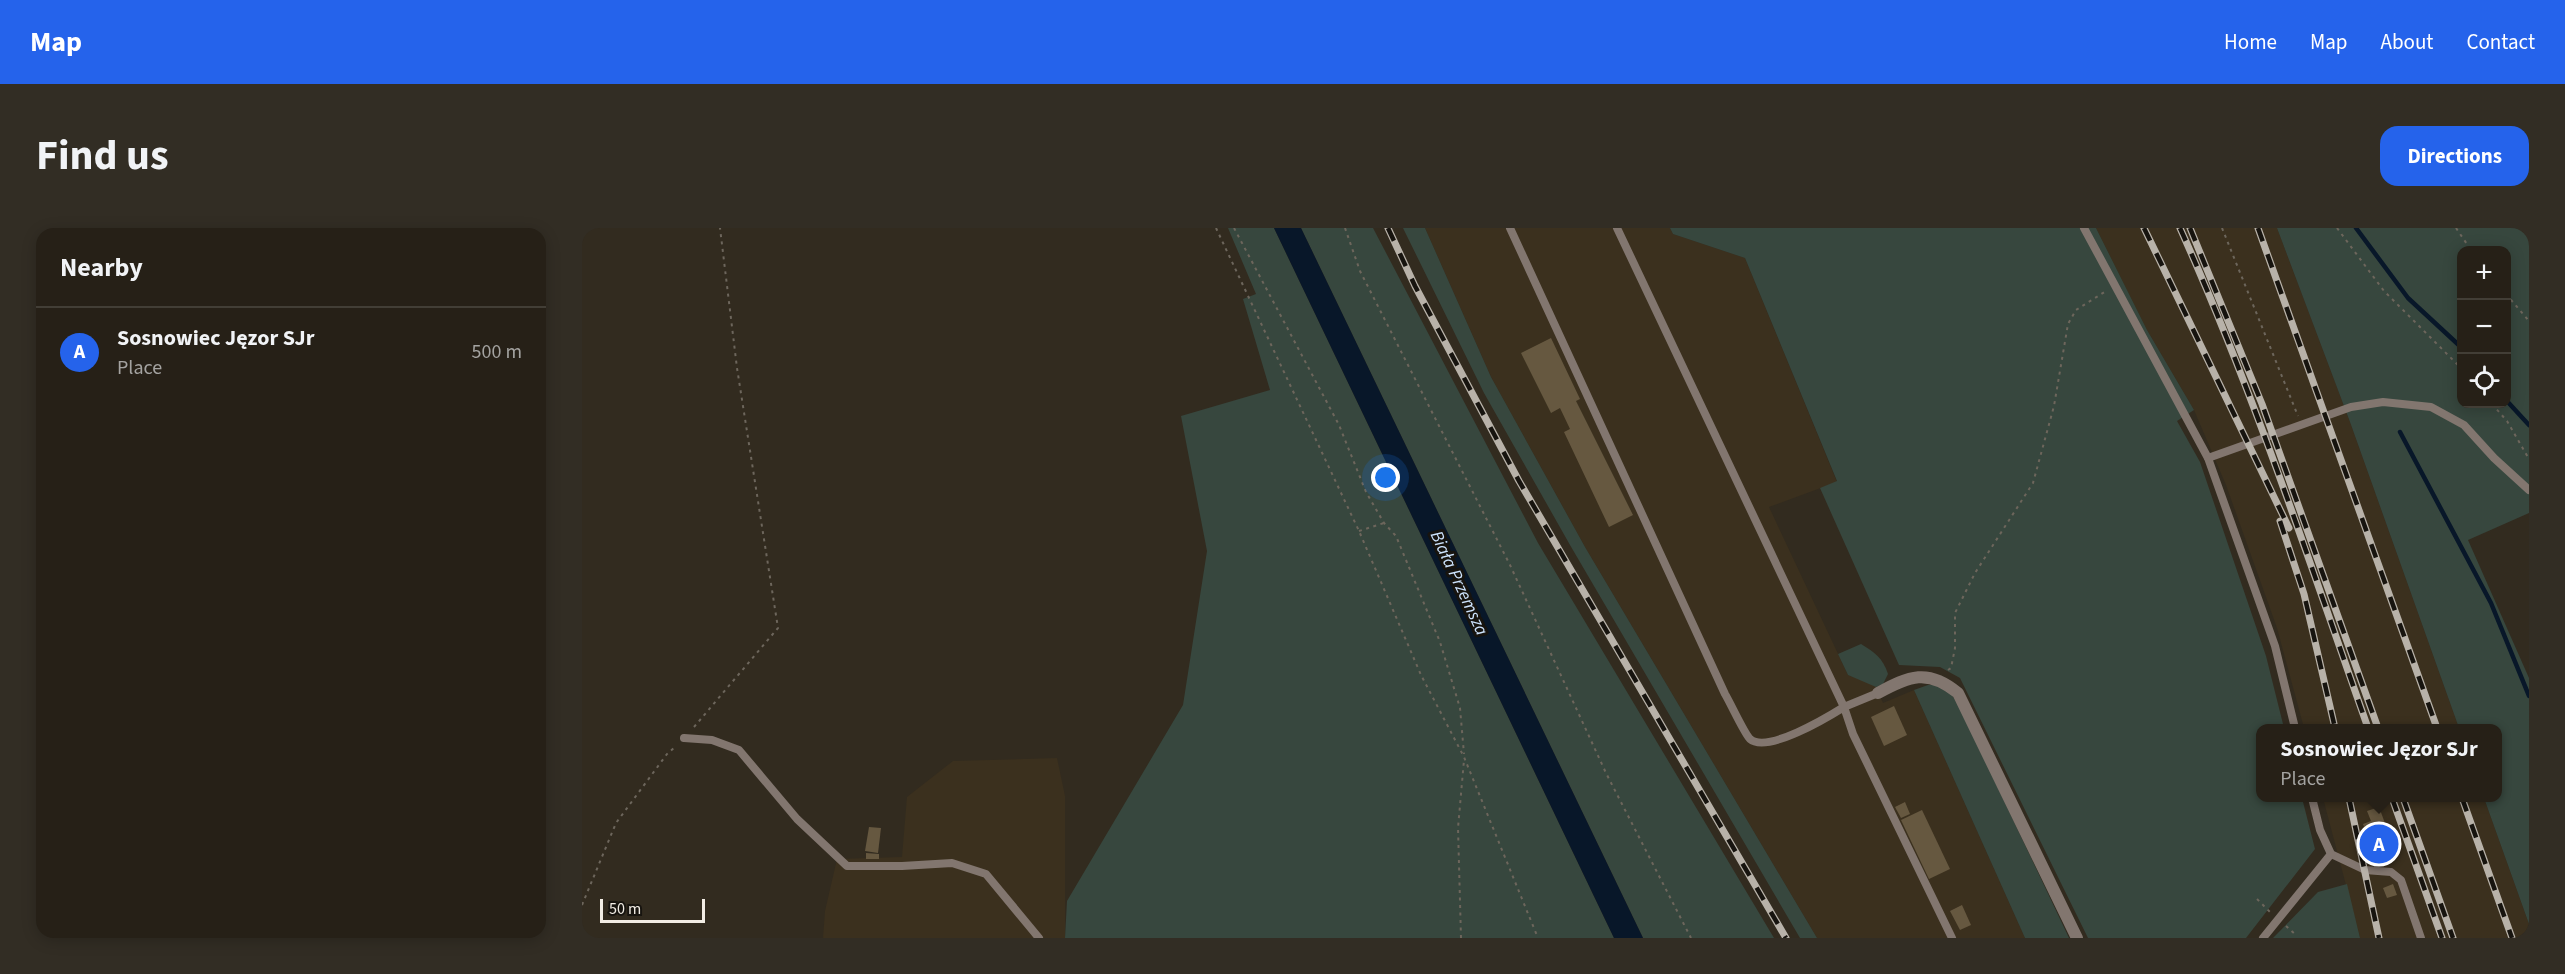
<!DOCTYPE html>
<meta charset="utf-8">
<style>
:root{--surface:#262017;--page:#322d24;--text:#f1f3f6;--muted:#a4a3a1;--line:#423e36;--accent:#2563eb}
body{margin:0;font-family:"Source Sans 3",sans-serif;background:var(--page);color:var(--text)}
.controls{position:absolute;right:18px;top:18px;display:grid;overflow:hidden;border-radius:12px;box-shadow:0 3px 15px #0003}
.controls button{width:54px;height:54px;display:grid;place-items:center;padding:0;border:0;border-bottom:2px solid var(--line);background:var(--surface);color:var(--text);font:30px sans-serif}
.scale{position:absolute;left:18px;bottom:15px;width:105px;box-sizing:border-box;padding-left:6px;border:3px solid #f2ede5;border-top:0;font-size:16px;line-height:21px;white-space:nowrap;color:#f2ede5;-webkit-text-stroke:4px #17140f;paint-order:stroke}
.you{position:absolute;left:804px;top:250px;width:21px;height:21px;margin:-15px;border:4px solid #fff;border-radius:50%;background:#1a73e8;box-shadow:0 0 0 9px #1a73e833}
.badge{display:grid;place-items:center;width:39px;height:39px;border-radius:50%;background:var(--accent);color:#fff;font-size:20px;font-weight:700}
.pin{position:absolute;translate:-50% -50%;border:3px solid #fff;box-shadow:0 2px 6px #0006}
.popup{position:absolute;left:1674px;top:496px;width:246px;height:78px;box-sizing:border-box;display:grid;place-content:center;border-radius:12px;background:var(--surface);filter:drop-shadow(0 2px 4px #0005);font-size:20px;white-space:nowrap;color:var(--muted)}
.popup b{font-size:22px;color:var(--text)}
.popup::after{content:'';position:absolute;left:50%;top:100%;margin-left:-12px;border:12px solid transparent;border-top-color:var(--surface)}
.list{margin:0;padding:0;list-style:none}
h2{display:flex;justify-content:space-between;align-items:center;height:78px;margin:0;padding:0 24px;font-size:26px}
h2 small{font-size:20px;font-weight:400;color:var(--muted)}
.list li{display:grid;grid-template-columns:39px 1fr auto;gap:18px;align-items:center;box-sizing:border-box;height:90px;padding:0 24px;border-top:2px solid var(--line)}
.list b{display:block;font-size:22px;white-space:nowrap}
.list p{margin:0;font-size:20px;white-space:nowrap;color:var(--muted)}
.list em{font-size:20px;font-style:normal;color:var(--muted)}
.icon{flex:none;width:33px;height:33px;fill:none;stroke:currentColor;stroke-width:2;stroke-linecap:round;stroke-linejoin:round}
.map{position:relative;flex:none;width:1947px;height:710px;overflow:hidden;border-radius:18px}
header{display:flex;align-items:center;gap:36px;box-sizing:border-box;height:84px;padding:0 30px;background:var(--accent);color:#fff}
header strong{font-size:28px}
nav{display:flex;gap:33px;margin-inline-start:auto;font-size:21px}
.intro{display:flex;align-items:center;justify-content:space-between;box-sizing:border-box;height:144px;padding:0 36px}
h1{margin:0;font-size:42px}
.button{padding:15px 27px;border-radius:18px;background:var(--accent);color:#fff;font-size:21px;font-weight:700}
main{display:flex;gap:36px;padding:0 36px}
aside{flex:1;background:var(--surface);border-radius:18px;box-shadow:0 3px 15px #0003}
.map>svg:first-child{display:block}
</style>
<header>
<strong>Map</strong>
<nav><a>Home</a><a>Map</a><a>About</a><a>Contact</a></nav>
</header>
<div class="intro"><h1>Find us</h1><a class="button">Directions</a></div>
<main>
<aside>
<h2>Nearby<small></small></h2>
<ul class="list">
<li><span class="badge">A</span><div><b>Sosnowiec Jęzor SJr</b><p>Place</p></div><em>500 m</em></li>
</ul>
</aside>
<div class="map">
<svg width="1947" height="710" viewBox="0 0 1947 710">
<rect width="100%" height="100%" fill="#322b1f"/>
<g fill="#3b301e">
<path d="M843,0H1088L1091,6L1163,30L1255,254L1187,279L1266,447L1293,457L1301,475L1332,462L1443,710H1235L1003,319L909,149Z"/>
<path d="M1514,0H1695L1768,194L1877,500H1722L1695,400L1644,257L1612,182L1565,102Z"/>
<path d="M475,530L483,568V710H241L243,683L255,631L320,629L325,569L371,533Z"/>
<path d="M1741,570H1902L1947,696V710H1778Z"/>
</g>
<g fill="#37473e" fill-rule="evenodd">
<path d="M646,0H692L1032,710H483L485,673L601,477L625,323L599,188L688,162L661,71L674,66Z"/>
<path d="M719,0H791L956,315L1192,710H1061Z"/>
<path d="M821,0H843L909,149L1003,319L1235,710H1218L988,317L902,165Z"/>
<path d="M1088,0H1514L1565,102L1612,182L1595,193L1618,234L1684,428L1702,500H1678V570H1720L1733,621L1664,710H1506L1378,450L1358,439L1317,437L1238,260L1255,253L1163,30L1091,6Z"/>
<path d="M1695,0H1947V285L1886,312L1947,450V696L1902,570H1916V500H1877L1768,194ZM1880,22H1924V176H1880Z"/>
<path d="M1279,416C1292,424 1301,430 1306,446L1301,456L1294,459L1266,447L1256,426Z"/>
<path d="M1346,457H1359L1369,465L1381,486L1487,710H1443L1332,462Z"/>
<path d="M1765,656L1778,710H1691L1736,664Z"/>
</g>
<path fill="#081729" d="M692,0H719L1061,710H1032Z"/>
<g fill="none" stroke-linecap="round" stroke-linejoin="round">
<g stroke="#081729" stroke-width="4.5">
<path d="M1774,0L1826,70L1880,120"/>
<path d="M1924,172L1947,197"/>
<path d="M1818,204L1909,375L1947,468"/>
</g>
</g>
<g fill="#665840">
<path d="M969,110L998,171L994,173L1051,287L1027,299L982,204L988,201L978,180L969,185L939,125Z"/>
<path d="M1312,478L1325,507L1302,518L1289,489Z"/>
<path d="M1323,574L1328,586L1319,590L1313,579Z"/>
<path d="M1797,579L1804,598L1799,600L1810,630L1795,636L1781,596L1789,593L1785,583Z"/>
<path d="M1340,582L1368,641L1347,651L1319,592Z"/>
<path d="M287,599L299,600L296,625L283,623Z"/>
<path d="M284,625L297,626V631H284Z"/>
<path d="M1811,656L1815,667L1805,670L1801,660Z"/>
<path d="M1380,677L1389,697L1378,702L1368,683Z"/>
</g>
<g fill="none" stroke-linecap="round" stroke-linejoin="round">
<g stroke="#6d665c" stroke-width="2" stroke-dasharray="3 4.5" stroke-linecap="butt">
<path d="M634,0L777,303L839,447L882,529L956,710"/>
<path d="M652,0L757,197L784,264L802,295L814,308L858,414L878,480L882,526"/>
<path d="M763,0L778,43L928,337L1024,545L1109,710"/>
<path d="M1640,0L1716,188"/>
<path d="M1755,0L1802,63L1880,141"/>
<path d="M1874,0L1889,22"/>
<path d="M1924,66L1947,93"/>
<path d="M1910,176L1925,193L1947,231"/>
<path d="M777,303L802,295"/>
<path d="M1366,442L1369,440L1373,420V385L1393,345L1451,255L1472,178L1486,96L1494,82L1524,63"/>
<path d="M112,499L196,400L155,140L138,0"/>
<path d="M1675,671L1688,684"/>
<path d="M0,677L34,595L85,526L94,518"/>
<path d="M1704,698L1715,708"/>
<path d="M879,710L876,600L882,532"/>
</g>
<g stroke="#82766f" stroke-width="8">
<path d="M928,0L1143,466C1149,476 1162,505 1168,511C1185,526 1246,489 1262,479L1271,506L1370,710"/>
<path d="M1035,0L1262,479L1296,465"/>
<path d="M1502,0L1626,230L1693,418L1713,500"/>
<path d="M1626,230L1769,179L1801,174L1849,179L1882,197L1912,230L1947,262"/>
<path d="M102,510L130,512L157,522L215,591L265,638H320L370,635L404,646L457,710"/>
<path d="M1730,570L1738,602L1749,626L1783,642L1809,644L1819,652L1839,710"/>
<path d="M1681,710L1749,626"/>
</g>
<path stroke="#82766f" stroke-width="12" d="M1296,465C1327,448 1346,440 1376,465L1495,710"/>
<defs>
<g id="rail">
<path d="M806,0L833,58L937,253L1204,710"/>
<path d="M1562,0L1707,300"/>
<path d="M1598,0C1671,162 1727,333 1786,500"/>
<path d="M1608,0L1680,176L1796,500"/>
<path d="M1676,0L1855,500"/>
<path d="M1698,293L1722,366L1753,500"/>
<path d="M1767,570L1797,710"/>
<path d="M1810,570L1860,710"/>
<path d="M1821,570L1871,710"/>
<path d="M1880,570L1930,710"/>
</g>
</defs>
<use href="#rail" stroke="#b8b2a9" stroke-width="7"/>
<use href="#rail" stroke="#17140f" stroke-width="4.5" stroke-dasharray="14" stroke-linecap="butt"/>
</g>
<g text-anchor="middle" dominant-baseline="central" stroke-width="6" stroke-linejoin="round" paint-order="stroke">
<g font-size="18" font-style="italic" fill="#cde3fd" stroke="#17140f">
<text transform="translate(877 355) rotate(65)">Biała Przemsza</text>
</g>
</g>
</svg>
<div class="controls">
<button>+</button>
<button>−</button>
<button><svg class="icon" aria-label="locate" viewBox="0 0 24 24"><circle cx="12" cy="12" r="6"/><path d="M12 2v4M12 18v4M2 12h4M18 12h4"/></svg></button>
</div>
<div class="scale">50 m</div>
<div class="you"></div>
<div class="pin badge" style="left:1797px;top:616px">A</div>
<div class="popup"><b>Sosnowiec Jęzor SJr</b>Place</div>
</div>
</main>
